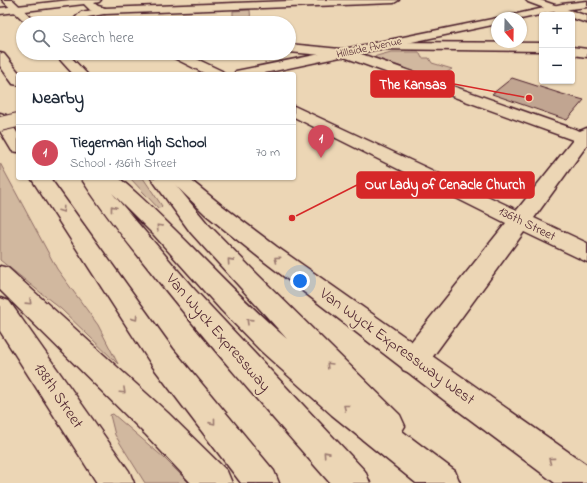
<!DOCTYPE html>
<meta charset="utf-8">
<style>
:root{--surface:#fff;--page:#f6f6f7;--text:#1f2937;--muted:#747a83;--line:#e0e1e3;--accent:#d1495b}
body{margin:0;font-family:"Indie Flower",sans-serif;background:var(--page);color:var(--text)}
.controls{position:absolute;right:12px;top:12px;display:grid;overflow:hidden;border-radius:4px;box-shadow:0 1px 3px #0004}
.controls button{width:36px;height:36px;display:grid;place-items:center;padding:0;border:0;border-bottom:1px solid var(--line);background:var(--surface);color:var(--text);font:20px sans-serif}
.compass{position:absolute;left:491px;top:12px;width:36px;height:36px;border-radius:50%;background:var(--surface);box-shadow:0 1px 3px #0004;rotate:160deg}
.you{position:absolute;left:300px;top:281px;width:14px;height:14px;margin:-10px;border:3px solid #fff;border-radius:50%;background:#1a73e8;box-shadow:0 0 0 6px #1a73e833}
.badge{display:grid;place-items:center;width:26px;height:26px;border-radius:50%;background:var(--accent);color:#fff;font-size:13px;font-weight:700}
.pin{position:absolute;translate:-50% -33px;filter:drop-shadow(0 1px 2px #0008)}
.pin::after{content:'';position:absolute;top:21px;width:14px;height:12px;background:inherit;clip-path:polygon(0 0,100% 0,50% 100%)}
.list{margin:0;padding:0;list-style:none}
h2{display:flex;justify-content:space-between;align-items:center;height:52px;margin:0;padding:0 16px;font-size:17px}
h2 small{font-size:13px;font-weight:400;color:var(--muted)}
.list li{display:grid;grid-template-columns:26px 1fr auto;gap:12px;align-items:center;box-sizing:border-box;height:56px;padding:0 16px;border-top:1px solid var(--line)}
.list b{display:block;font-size:15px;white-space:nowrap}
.list p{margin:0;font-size:13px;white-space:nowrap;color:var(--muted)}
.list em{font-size:13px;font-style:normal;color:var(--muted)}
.icon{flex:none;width:22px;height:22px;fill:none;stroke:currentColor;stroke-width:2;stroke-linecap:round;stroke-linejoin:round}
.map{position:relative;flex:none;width:587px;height:483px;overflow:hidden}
.search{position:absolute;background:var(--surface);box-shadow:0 1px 3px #0004;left:16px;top:16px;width:280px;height:44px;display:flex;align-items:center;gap:10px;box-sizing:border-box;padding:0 14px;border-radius:22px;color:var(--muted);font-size:15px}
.panel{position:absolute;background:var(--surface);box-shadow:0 1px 3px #0004;left:16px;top:72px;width:280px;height:108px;border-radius:4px}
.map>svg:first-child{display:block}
</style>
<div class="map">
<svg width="587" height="483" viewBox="0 0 587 483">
<rect width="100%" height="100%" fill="#ecd6b5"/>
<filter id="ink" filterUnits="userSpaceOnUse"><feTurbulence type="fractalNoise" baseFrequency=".025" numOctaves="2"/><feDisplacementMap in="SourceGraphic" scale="8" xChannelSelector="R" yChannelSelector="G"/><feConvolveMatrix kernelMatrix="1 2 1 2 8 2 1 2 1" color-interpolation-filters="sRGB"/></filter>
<g filter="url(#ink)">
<g fill="#d1b89f" stroke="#8e6c65">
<path d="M250,10L251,23H233V11Z"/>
<path d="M391,52H419L422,58H429L432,63L452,69L437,79L373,57Z"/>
<path d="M0,163L57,269L98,325L118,364L61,309L0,260Z"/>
<path d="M130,178H143L162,206L159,209Z"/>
<path d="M113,414L163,457L189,483H145L115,435L110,415Z"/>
</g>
<path fill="#c1a591" stroke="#4a1f2b" d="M512,78L562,94L584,100L567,120L492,94Z"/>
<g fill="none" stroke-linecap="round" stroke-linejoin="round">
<defs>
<g id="street">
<path d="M526,0H540L587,16V23L572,18V15H563L528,2Z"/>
<path d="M105,8L110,11L109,13L88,17L81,23H70L81,12Z"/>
<path d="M380,42L542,43V51L376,49L374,46L376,43Z"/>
<path d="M289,44L350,50L580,131L587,128V145L534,218L587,243V262L524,232L423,370L413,374L403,370L399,361L403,352L506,223L294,117V106L517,210L573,140L344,57L289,52Z"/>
<path d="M572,47L587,49V57L572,55Z"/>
<path d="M168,53H184L222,71L224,74H206L170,56Z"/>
</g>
<g id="secondary">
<path d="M70,0H101L99,2L94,3L98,6L105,8L316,0H399L394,3L105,14L90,10L84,4L0,14V8Z"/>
<path d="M168,178H188L220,204L277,247L587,465V483H555L444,400L261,259L205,214Z"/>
<path d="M0,298L9,301L129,471L134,483H97L0,331Z"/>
</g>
<g id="primary">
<path d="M2,0H13L37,23H26Z"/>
<path d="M587,1V7L562,10L521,19L507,18L508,16L562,4Z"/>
<path d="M497,18V24L260,74H234L236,71L241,70Z"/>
<path d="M54,53H67L87,74H73Z"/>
</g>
<g id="highway">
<path d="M0,53L4,54L20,74H18V85L13,84L0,66Z"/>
<path d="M0,113L6,115L18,134V152L12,151L0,131Z"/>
<path d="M31,178H50L173,349L274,471L279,483H241L153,367Z"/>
<path d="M81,178H119C178,228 228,288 287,339L191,233L151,178H170L207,223L258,275L400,415L405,426L402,431L455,471L460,483H416L332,415L261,351L221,310L154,235L112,193L194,289L365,471L370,483H330C272,417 214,351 159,282C132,248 104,214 81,178Z"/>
<path d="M0,266L8,268L168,413L227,471L232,483H191L146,435L0,290Z"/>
</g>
</defs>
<use href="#street" stroke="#4a1f2b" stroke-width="3"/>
<use href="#secondary" stroke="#4a1f2b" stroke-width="3"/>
<use href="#primary" stroke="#4a1f2b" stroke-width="3"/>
<use href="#highway" stroke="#4a1f2b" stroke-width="3"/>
<use href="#street" fill="#ecd6b5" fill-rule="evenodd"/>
<use href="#secondary" fill="#ecd6b5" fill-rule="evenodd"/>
<use href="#primary" fill="#ecd6b5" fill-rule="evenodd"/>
<use href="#highway" fill="#ecd6b5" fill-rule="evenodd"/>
<defs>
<path id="primary-bridge" d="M0,124L18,120"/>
</defs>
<use href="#primary-bridge" stroke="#4a1f2b" stroke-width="16" stroke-linecap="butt"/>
<use href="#primary-bridge" stroke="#ecd6b5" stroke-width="14"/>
</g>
<defs><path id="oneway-chevron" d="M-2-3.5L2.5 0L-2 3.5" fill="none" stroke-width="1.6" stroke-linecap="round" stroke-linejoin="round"/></defs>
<g stroke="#9b7a70">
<use href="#oneway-chevron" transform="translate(113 208) rotate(-128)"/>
<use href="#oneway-chevron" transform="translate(62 210) rotate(56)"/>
<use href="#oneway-chevron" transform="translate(159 227) rotate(-133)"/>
<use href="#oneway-chevron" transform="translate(277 259) rotate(-143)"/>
<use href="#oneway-chevron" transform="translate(230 261) rotate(-132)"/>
<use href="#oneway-chevron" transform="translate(29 302) rotate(44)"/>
<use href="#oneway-chevron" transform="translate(135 318) rotate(55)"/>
<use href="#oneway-chevron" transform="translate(249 321) rotate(-136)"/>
<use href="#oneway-chevron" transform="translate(329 365) rotate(-134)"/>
<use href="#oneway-chevron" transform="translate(123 391) rotate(43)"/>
<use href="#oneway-chevron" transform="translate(346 407) rotate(-142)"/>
<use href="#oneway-chevron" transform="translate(213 422) rotate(51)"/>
<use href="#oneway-chevron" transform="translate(326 454) rotate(-132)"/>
<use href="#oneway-chevron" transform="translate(551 460) rotate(-144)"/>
</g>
</g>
<g text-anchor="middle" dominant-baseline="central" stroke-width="4" stroke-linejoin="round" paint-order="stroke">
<g font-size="11" fill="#4a1f2b" stroke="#ecd6b5">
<text transform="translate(369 48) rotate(-12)">Hillside Avenue</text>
</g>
<g font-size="13" fill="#4a1f2b" stroke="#ecd6b5">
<text transform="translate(527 224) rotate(26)">136th Street</text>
</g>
<g font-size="16" fill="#4a1f2b" stroke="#ecd6b5">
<text transform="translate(218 333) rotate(49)">Van Wyck Expressway</text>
<text transform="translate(397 347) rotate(36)">Van Wyck Expressway West</text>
<text transform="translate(58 396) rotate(56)">138th Street</text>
</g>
</g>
<path fill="none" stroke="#d62828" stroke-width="1.5" d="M529 98L454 84M292 218L357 185"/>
<g fill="#d62828" stroke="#ecd6b5" stroke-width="1.5">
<circle cx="529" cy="98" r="4"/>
<circle cx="292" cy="218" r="4"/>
</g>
<g fill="#d62828" stroke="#d62828" stroke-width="1.5">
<rect x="371" y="71" width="83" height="26" rx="4"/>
<rect x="357" y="172" width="177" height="26" rx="4"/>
</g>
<g font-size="14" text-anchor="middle" font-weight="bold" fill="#fff">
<text x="413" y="89">The Kansas</text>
<text x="445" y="189">Our Lady of Cenacle Church</text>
</g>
</svg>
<div class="controls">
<button>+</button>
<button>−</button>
</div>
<svg class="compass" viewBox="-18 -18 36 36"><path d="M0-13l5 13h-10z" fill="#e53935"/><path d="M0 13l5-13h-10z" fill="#747a83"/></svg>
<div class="you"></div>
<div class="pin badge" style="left:321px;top:158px">1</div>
<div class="search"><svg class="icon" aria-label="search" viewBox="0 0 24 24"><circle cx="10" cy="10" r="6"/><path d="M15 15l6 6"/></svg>Search here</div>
<section class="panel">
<h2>Nearby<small></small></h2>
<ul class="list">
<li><span class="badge">1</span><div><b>Tiegerman High School</b><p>School · 136th Street</p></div><em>70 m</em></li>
</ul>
</section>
</div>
